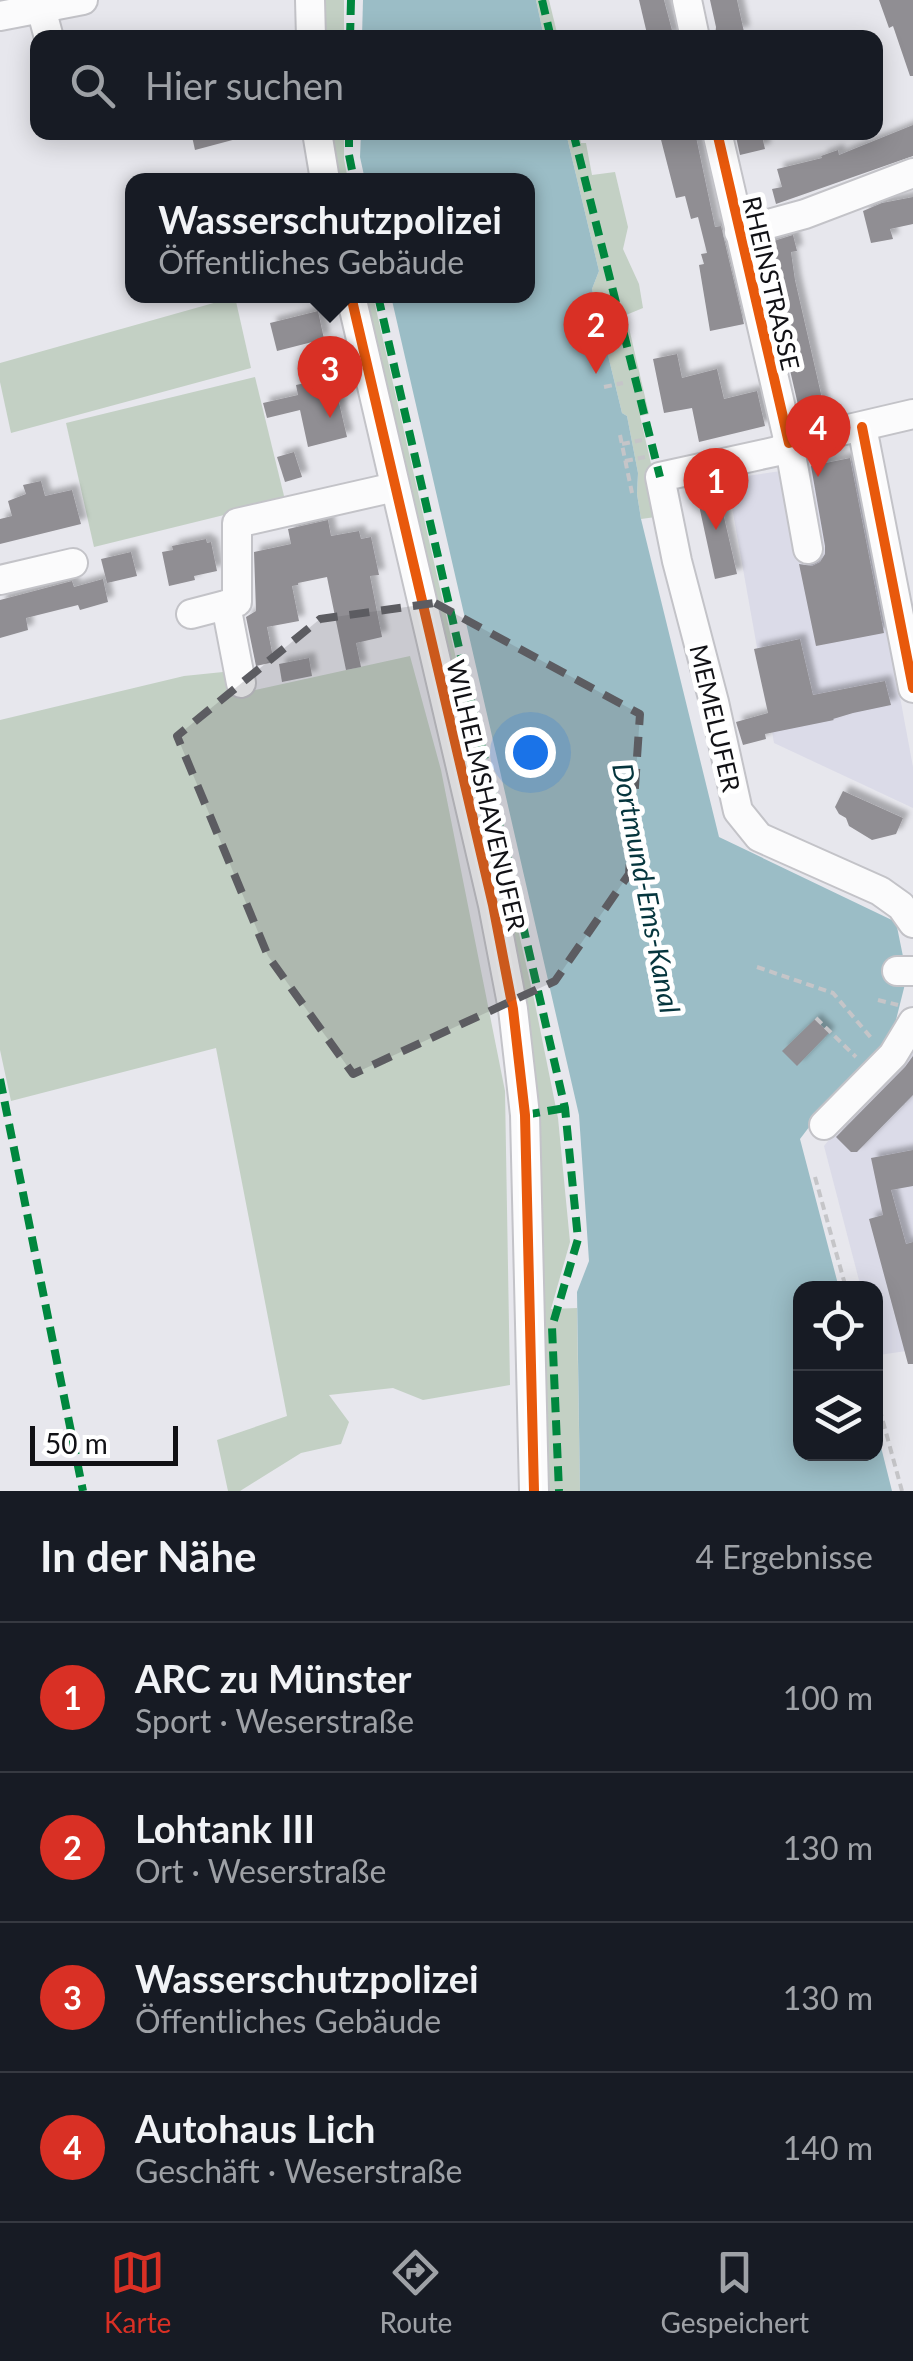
<!DOCTYPE html>
<html lang="de">
<meta charset="utf-8">
<style>
:root{--surface:#171b24;--page:#20242c;--text:#f1f3f6;--muted:#9ea1a6;--line:#363941;--accent:#d93025}
body{margin:0;font-family:Lato,sans-serif;background:var(--page);color:var(--text)}
.controls{position:absolute;right:30px;bottom:30px;display:grid;overflow:hidden;border-radius:20px;box-shadow:0 5px 25px #0003}
.controls button{width:90px;height:90px;display:grid;place-items:center;padding:0;border:0;border-bottom:2px solid var(--line);background:var(--surface);color:var(--text);font:50px sans-serif}
.scale{position:absolute;left:30px;bottom:25px;width:148px;box-sizing:border-box;padding-left:10px;border:5px solid #111115;border-top:0;font-size:28px;line-height:35px;white-space:nowrap;color:#111115;-webkit-text-stroke:8px #fff;paint-order:stroke}
.you{position:absolute;left:530px;top:752px;width:35px;height:35px;margin:-25px;border:8px solid #fff;border-radius:50%;background:#1a73e8;box-shadow:0 0 0 15px #1a73e833}
.badge{display:grid;place-items:center;width:65px;height:65px;border-radius:50%;background:var(--accent);color:#fff;font-size:32px;font-weight:700}
.pin{position:absolute;translate:-50% -82px;filter:drop-shadow(0 2px 5px #0008)}
.pin::after{content:'';position:absolute;top:52px;width:35px;height:30px;background:inherit;clip-path:polygon(0 0,100% 0,50% 100%)}
.popup{position:absolute;left:125px;top:173px;width:410px;height:130px;box-sizing:border-box;display:grid;place-content:center;border-radius:20px;background:var(--surface);filter:drop-shadow(0 2px 8px #0005);font-size:32px;white-space:nowrap;color:var(--muted)}
.popup b{font-size:38px;color:var(--text)}
.popup::after{content:'';position:absolute;left:50%;top:100%;margin-left:-20px;border:20px solid transparent;border-top-color:var(--surface)}
.list{margin:0;padding:0;list-style:none}
h2{display:flex;justify-content:space-between;align-items:center;height:130px;margin:0;padding:0 40px;font-size:42px}
h2 small{font-size:32px;font-weight:400;color:var(--muted)}
.list li{display:grid;grid-template-columns:65px 1fr auto;gap:30px;align-items:center;box-sizing:border-box;height:150px;padding:0 40px;border-top:2px solid var(--line)}
.list b{display:block;font-size:38px;white-space:nowrap}
.list p{margin:0;font-size:32px;white-space:nowrap;color:var(--muted)}
.list em{font-size:32px;font-style:normal;color:var(--muted)}
.icon{flex:none;width:55px;height:55px;fill:none;stroke:currentColor;stroke-width:2;stroke-linecap:round;stroke-linejoin:round}
.map{position:relative;flex:none;width:913px;height:1491px;overflow:hidden}
.search{position:absolute;background:var(--surface);box-shadow:0 5px 25px #0003;left:30px;right:30px;top:30px;height:110px;display:flex;align-items:center;gap:25px;box-sizing:border-box;padding:0 35px;border-radius:20px;color:var(--muted);font-size:38px}
.sheet{height:730px;background:var(--surface)}
nav{display:flex;justify-content:space-around;align-items:center;box-sizing:border-box;height:140px;border-top:2px solid var(--line);background:var(--surface);font-size:28px;color:var(--muted)}
nav a{display:grid;justify-items:center;gap:5px}
nav .on{color:var(--accent)}
.map>svg:first-child{display:block}
</style>
<div class="map">
<svg width="913" height="1491" viewBox="0 0 913 1491">
<defs>
<filter id="shadow"><feDropShadow dx="6" dy="-6" stdDeviation="2.5" flood-color="#0004"/></filter>
</defs>
<rect width="100%" height="100%" fill="#e7e7ed"/>
<g fill="#dbdbe8">
<path d="M856,460L913,767V808L774,743L727,479Z"/>
<path d="M913,1045V1350L879,1355L876,1342V1288H861L824,1146L890,1065Z"/>
</g>
<g fill="#c3d0c4">
<path d="M315,0H344V37H318Z"/>
<path d="M536,0H549L558,37H544Z"/>
<path d="M324,133H344V159L348,180H331Z"/>
<path d="M566,133H579L581,143H586L592,175L615,172L628,227L623,249L639,284L643,308L626,315L649,414L640,416L663,516L641,519L637,494L638,473L627,416L622,413L592,289L599,271Z"/>
<path d="M362,296H373L534,999L558,1118L570,1242L551,1309L577,1308L580,1491H544L534,1119Z"/>
<path d="M235,297L251,368L11,433L0,382V363Z"/>
<path d="M255,377L285,500L94,547L66,423Z"/>
<path d="M410,656L441,770L505,1091L510,1385L423,1400L393,1388L329,1395L349,1422L341,1444L301,1453L240,1491H228L217,1440L287,1416L216,1048L11,1101L0,1050V720L184,676L223,672L233,695Z"/>
</g>
<g fill="#9bbdc6">
<path d="M363,0H536L544,37H362Z"/>
<path d="M361,133H566L599,271L592,289L622,413L627,416L638,473L637,494L641,519L719,837L896,922L907,976L894,1028L872,1059L822,1110L800,1139L839,1288H800V1454H876V1427L892,1491H580L577,1292L589,1261L579,1115L391,296H528V180H365L360,157Z"/>
</g>
<g fill="#908e93" filter="url(#shadow)">
<path d="M639,0H664L674,38H648Z"/>
<path d="M710,0H737L744,32L715,38L716,27Z"/>
<path d="M879,0H913V76H910L893,26L889,28Z"/>
<path d="M913,125V156L776,204L772,189L782,187L777,169L822,158L821,156L838,150L839,155Z"/>
<path d="M191,132H239L240,138L195,150Z"/>
<path d="M659,132H695L715,227L721,226L744,324L710,331L699,265L704,264L701,254L707,253L698,217L691,219L685,196L676,198Z"/>
<path d="M735,132H761L765,149L740,155Z"/>
<path d="M913,197V224L890,229L893,239L871,243L863,211L882,203Z"/>
<path d="M793,235L797,251L791,252L795,280L826,416L802,422L761,245Z"/>
<path d="M318,311L324,339L277,351L270,323Z"/>
<path d="M677,354L682,378L717,369L724,399L757,391L765,426L699,442L692,408L664,413L653,359Z"/>
<path d="M333,377L347,437L308,447L300,410L267,418L263,403L298,395L296,385Z"/>
<path d="M294,452L302,477L285,482L277,457Z"/>
<path d="M850,458L884,633L816,646L799,564L812,566L820,562L825,554V546L811,466Z"/>
<path d="M41,481L45,496L72,490L81,524L0,544V519L12,516L8,501L26,494L23,485Z"/>
<path d="M716,482L737,574L715,579L695,487Z"/>
<path d="M328,520L331,536L359,531L361,539L371,537L379,575L370,576L382,637L356,643L361,667L346,670L327,577L298,583V585L292,586L299,621L267,627L274,662L256,666L246,617L256,611L254,552L291,544L288,529Z"/>
<path d="M206,539L207,543L211,542L217,571L194,576L195,580L169,586L162,552L173,550L172,546Z"/>
<path d="M131,552L137,576L107,583L101,559Z"/>
<path d="M103,579L108,602L80,610L78,605L26,618L28,630L0,638V600L72,581L74,587Z"/>
<path d="M800,639L813,695L885,681L891,705L853,713L833,719L834,720L765,734L766,739L743,745L736,722L768,713L754,649Z"/>
<path d="M309,658L312,676L282,682L279,664Z"/>
<path d="M843,791L903,818L896,834L872,840L849,826L846,818L839,814L835,807Z"/>
<path d="M815,1019L829,1033L797,1066L782,1051Z"/>
<path d="M913,1056V1095L857,1152H851L836,1137L905,1067Z"/>
<path d="M913,1150V1186L891,1190L906,1244L913,1242V1364H908L869,1219L883,1215L871,1158Z"/>
</g>
<g fill="none" stroke-linecap="round" stroke-linejoin="round">
<defs>
<g id="minor">
<path d="M310,0L311,38"/>
<path d="M687,0L695,38"/>
<path d="M41,8L49,38"/>
<path d="M0,16L83,0"/>
<path d="M317,132L325,180"/>
<path d="M717,132L789,443L808,549"/>
<path d="M739,232L805,214L913,173"/>
<path d="M351,296L493,905L513,1009L525,1115L534,1491"/>
<path d="M913,414L789,443L778,451L660,477L677,561L714,702L738,811L759,837L880,891L901,906L913,923"/>
<path d="M862,427L913,688"/>
<path d="M0,580L73,563"/>
<path d="M226,605L241,683"/>
<path d="M191,614L237,602V523L395,487"/>
<path d="M897,971H913"/>
<path d="M824,1125L893,1055L913,1022"/>
</g>
</defs>
<use href="#minor" stroke="#c3c3c8" stroke-width="32"/>
<g stroke="#c5c5c8" stroke-width="4" stroke-dasharray="8 5" stroke-linecap="butt">
<path d="M604,387L623,383"/>
<path d="M620,435L632,493"/>
<path d="M622,444L642,440"/>
<path d="M625,461L645,457"/>
<path d="M757,967L833,993L873,1040"/>
<path d="M878,1000L898,1005"/>
<path d="M816,1018L856,1057"/>
<path d="M815,1177L846,1288"/>
<path d="M876,1396L902,1491"/>
</g>
<use href="#minor" stroke="#fbfbfc" stroke-width="28"/>
<g stroke="#00873e" stroke-width="8" stroke-dasharray="15 8" stroke-linecap="butt">
<path d="M542,0L551,38"/>
<path d="M350,38L351,0"/>
<path d="M349,132V155L354,180"/>
<path d="M573,132L660,477"/>
<path d="M378,296L565,1108L578,1239L552,1327L559,1491"/>
<path d="M0,1079L83,1491"/>
<path d="M525,1115L565,1108"/>
</g>
<defs>
<g id="cycleway">
<path d="M717,132L789,443"/>
<path d="M351,296L493,905L513,1009L525,1115L534,1491"/>
<path d="M862,427L913,688"/>
</g>
</defs>
<use href="#cycleway" stroke="#fff" stroke-width="16"/>
<use href="#cycleway" stroke="#e8590c" stroke-width="10"/>
</g>
<path fill="#5c5c61" fill-opacity="0.2" stroke="#5c5c61" stroke-width="8" stroke-dasharray="20 12" stroke-linejoin="round" d="M435,603L640,714L629,874L555,981L353,1074L268,956L177,736L320,619Z"/>
<g text-anchor="middle" dominant-baseline="central" stroke-width="10" stroke-linejoin="round" paint-order="stroke">
<g font-size="25" fill="#111115" stroke="#fff">
<text transform="translate(772 283) rotate(77)">RHEINSTRASSE</text>
<text transform="translate(716 718) rotate(77)">MEMELUFER</text>
<text transform="translate(487 795) rotate(77)">WILHELMSHAVENUFER</text>
</g>
<g font-size="28" font-style="italic" fill="#05353d" stroke="#fff">
<text transform="translate(647 888) rotate(79)">Dortmund-Ems-Kanal</text>
</g>
</g>
</svg>
<div class="controls">
<button><svg class="icon" aria-label="locate" viewBox="0 0 24 24"><circle cx="12" cy="12" r="6"/><path d="M12 2v4M12 18v4M2 12h4M18 12h4"/></svg></button>
<button><svg class="icon" aria-label="layers" viewBox="0 0 24 24"><path d="M12 4l9 5-9 5-9-5zM3 14l9 5 9-5"/></svg></button>
</div>
<div class="scale">50 m</div>
<div class="you"></div>
<div class="pin badge" style="left:716px;top:530px">1</div>
<div class="pin badge" style="left:596px;top:374px">2</div>
<div class="pin badge" style="left:330px;top:418px">3</div>
<div class="popup"><b>Wasserschutzpolizei</b>Öffentliches Gebäude</div>
<div class="pin badge" style="left:818px;top:477px">4</div>
<div class="search"><svg class="icon" aria-label="search" viewBox="0 0 24 24"><circle cx="10" cy="10" r="6"/><path d="M15 15l6 6"/></svg>Hier suchen</div>
</div>
<section class="sheet">
<h2>In der Nähe<small>4 Ergebnisse</small></h2>
<ul class="list">
<li><span class="badge">1</span><div><b>ARC zu Münster</b><p>Sport · Weserstraße</p></div><em>100 m</em></li>
<li><span class="badge">2</span><div><b>Lohtank III</b><p>Ort · Weserstraße</p></div><em>130 m</em></li>
<li><span class="badge">3</span><div><b>Wasserschutzpolizei</b><p>Öffentliches Gebäude</p></div><em>130 m</em></li>
<li><span class="badge">4</span><div><b>Autohaus Lich</b><p>Geschäft · Weserstraße</p></div><em>140 m</em></li>
</ul>
</section>
<nav>
<a class="on"><svg class="icon" aria-label="map" viewBox="0 0 24 24"><path d="M3 6l6-2 6 2 6-2v14l-6 2-6-2-6 2zM9 4v14M15 6v14"/></svg>Karte</a>
<a><svg class="icon" aria-label="directions" viewBox="0 0 24 24"><path d="M12 3l9 9-9 9-9-9zM9 14v-3h6M13 9l2 2-2 2"/></svg>Route</a>
<a><svg class="icon" aria-label="saved" viewBox="0 0 24 24"><path d="M7 4h10v16l-5-4-5 4z"/></svg>Gespeichert</a>
</nav>
